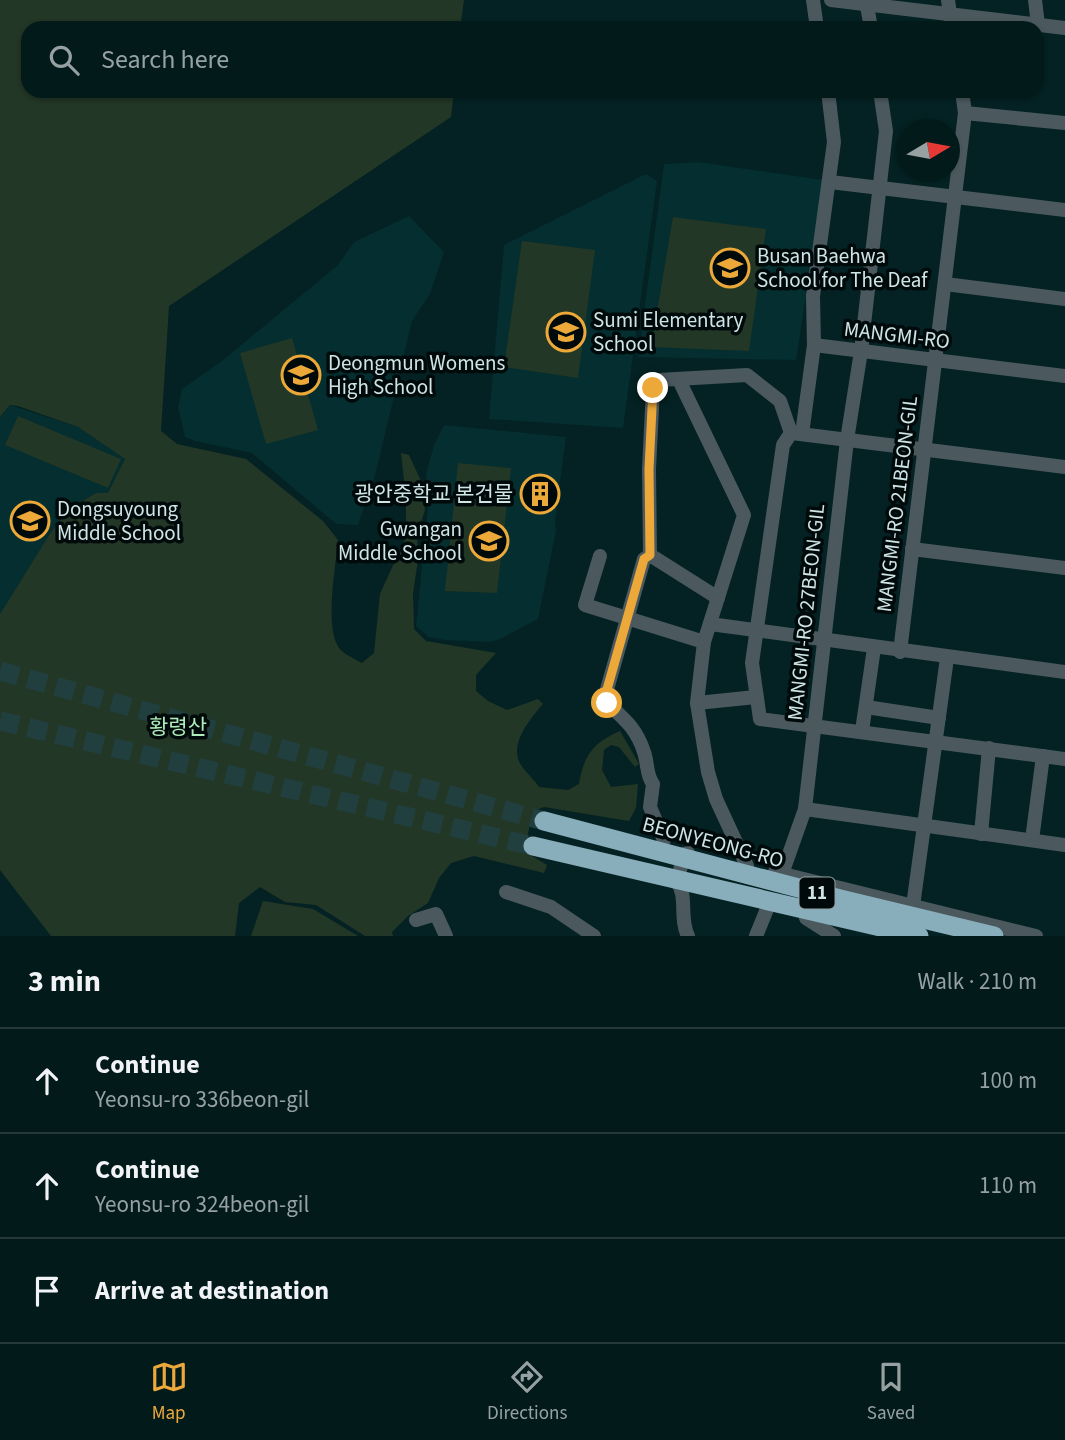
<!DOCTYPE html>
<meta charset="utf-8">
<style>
:root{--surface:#031a1a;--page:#112727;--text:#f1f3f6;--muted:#97a1a2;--line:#243839;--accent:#eca93a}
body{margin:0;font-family:"Source Sans 3","Noto Sans KR",sans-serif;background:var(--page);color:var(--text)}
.compass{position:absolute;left:897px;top:119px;width:63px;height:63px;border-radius:50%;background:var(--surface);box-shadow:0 2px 5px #0004;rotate:80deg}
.stop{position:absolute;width:21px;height:21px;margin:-16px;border:5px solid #eca93a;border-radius:50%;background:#fff}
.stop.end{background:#eca93a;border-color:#fff;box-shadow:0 2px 7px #0008}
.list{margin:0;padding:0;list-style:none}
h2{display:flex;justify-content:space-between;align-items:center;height:91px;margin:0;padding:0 28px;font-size:30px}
h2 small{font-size:23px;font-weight:400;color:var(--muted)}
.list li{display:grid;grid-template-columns:46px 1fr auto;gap:21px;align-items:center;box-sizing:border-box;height:105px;padding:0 28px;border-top:2px solid var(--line)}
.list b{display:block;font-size:26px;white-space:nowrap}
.list p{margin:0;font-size:23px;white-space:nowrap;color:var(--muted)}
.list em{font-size:23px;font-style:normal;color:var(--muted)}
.icon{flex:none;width:38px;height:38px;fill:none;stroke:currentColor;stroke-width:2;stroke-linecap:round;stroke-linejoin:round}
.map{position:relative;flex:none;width:1065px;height:936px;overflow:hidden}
.search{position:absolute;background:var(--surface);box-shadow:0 2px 5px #0004;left:21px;right:21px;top:21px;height:77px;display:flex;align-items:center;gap:18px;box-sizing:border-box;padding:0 24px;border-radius:21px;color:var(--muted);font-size:26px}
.sheet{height:406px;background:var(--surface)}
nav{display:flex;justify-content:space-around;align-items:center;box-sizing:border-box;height:98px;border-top:2px solid var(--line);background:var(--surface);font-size:19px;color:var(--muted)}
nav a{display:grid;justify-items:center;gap:4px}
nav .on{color:var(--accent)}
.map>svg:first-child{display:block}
</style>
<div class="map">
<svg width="1065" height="936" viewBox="0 0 1065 936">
<rect width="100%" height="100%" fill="#042223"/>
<g fill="#042e2f">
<path d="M698,162L824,180L796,360L638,357L664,164Z"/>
<path d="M646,174L657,181L623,428L489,419L504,245Z"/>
<path d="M409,216L444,252L430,294L412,321L375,476L358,525L336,524L252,453L195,441L185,437L178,407L182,389L222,361L338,265L354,242Z"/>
<path d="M10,405L78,427L125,459L108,493H96L69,509L51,532L0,614V418Z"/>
<path d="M444,425L566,437L555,521L556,531L538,619L500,639L489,642L445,640L428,637L416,626L429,498L426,474L434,445Z"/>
</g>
<g fill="#233726">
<path d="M0,0H464L460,28H28V91H454L451,117L169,306L161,431L177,444L246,459L323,521L338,540C336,565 324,628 339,648C343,654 355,659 362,663L374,653L380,594L406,537V498L401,453L409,455L421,481L425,510L417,534L418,560L413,593L414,629L426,641L496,653L476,675V691L488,701L507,710L538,699L543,704C530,719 508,745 521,765C526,773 534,779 539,787L568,790L579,784C584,755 593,743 620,731L639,764L635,767L619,747L611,745L604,750L602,770L611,787L638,784L636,808L629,821L544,807L533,811L524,851L547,865L544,873L474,856L451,863L439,878L428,903L408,916L392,932L393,936H365L316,905L285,902L260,887L239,903L235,936H51L0,870V614L51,532L69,509L96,493H108L125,459L78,427L18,406L10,405L0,417Z"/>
<path d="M673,217L766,229L749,351L651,347Z"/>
<path d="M522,241L595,250L578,378L504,367Z"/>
<path d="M292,338L318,430L266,444L240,353Z"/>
<path d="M18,416L121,459L108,488L5,445Z"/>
<path d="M458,463L511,468L497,593L445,591Z"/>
<path d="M263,901L313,909L358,936H251Z"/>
</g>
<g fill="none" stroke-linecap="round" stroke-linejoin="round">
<g stroke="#223f40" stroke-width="19" stroke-dasharray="19 10" stroke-linecap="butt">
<path d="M0,671L544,821"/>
<path d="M0,721L533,846"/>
</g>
<g stroke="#4b595f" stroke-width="14">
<path d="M813,0L817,28"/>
<path d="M831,0L1065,28"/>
<path d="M866,0L871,28"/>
<path d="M948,0L952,28"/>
<path d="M1035,0L1038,25"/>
<path d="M965,113L1065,123"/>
<path d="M830,182L1065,210"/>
<path d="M945,284L1065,299"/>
<path d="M814,345L1065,376"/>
<path d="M679,380L744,515L704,642L697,703L708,772L716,799L747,866"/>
<path d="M792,433L1065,467"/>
<path d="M802,434L814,345L813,296L834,142L828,91"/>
<path d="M912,549L1065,568"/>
<path d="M650,555L644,559L604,700C623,718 636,727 644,752C648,763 646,775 653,784L650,807L664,840"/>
<path d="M600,556L585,605L704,642"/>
<path d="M718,598L650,555L649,469L653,388L659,380L747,375L780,401L791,433L783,445L752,663L760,719L1065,759"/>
<path d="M710,624L1065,672"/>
<path d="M900,652L965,113L962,91"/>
<path d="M697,703L756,697"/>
<path d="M866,707L939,718"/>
<path d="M862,731L874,648"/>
<path d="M805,809L1065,845"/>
<path d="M981,834L989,748"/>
<path d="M1032,840L1043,756"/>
<path d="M688,853L684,854L677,882C688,896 679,918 688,936"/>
<path d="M775,872L1036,936"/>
<path d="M782,874L805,809L847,440L861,351L886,131L880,91"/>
<path d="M506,892L551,907L594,936"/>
<path d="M913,906L947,658"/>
<path d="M806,918L834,936"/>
<path d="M416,920L436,914L446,936"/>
<path d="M756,936L767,909"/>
</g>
<g stroke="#88adbb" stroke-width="19">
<path d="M544,821L840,899L994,936"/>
<path d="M533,846L919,936"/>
</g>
</g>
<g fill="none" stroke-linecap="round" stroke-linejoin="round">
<path stroke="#eca93a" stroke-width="9" d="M607,703L604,700L644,559L650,555L649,469L653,388"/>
</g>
<defs>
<symbol id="school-ring" viewBox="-11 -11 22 22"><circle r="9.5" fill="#000a0b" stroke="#eca93a" stroke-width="1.5"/><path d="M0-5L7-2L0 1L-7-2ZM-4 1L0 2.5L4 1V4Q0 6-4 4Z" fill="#eca93a"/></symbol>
<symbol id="building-ring" viewBox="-11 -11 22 22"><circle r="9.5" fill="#000a0b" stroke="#eca93a" stroke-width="1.5"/><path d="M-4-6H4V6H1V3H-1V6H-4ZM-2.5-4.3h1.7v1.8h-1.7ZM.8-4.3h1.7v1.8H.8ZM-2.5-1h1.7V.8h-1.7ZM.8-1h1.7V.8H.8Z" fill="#eca93a"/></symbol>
</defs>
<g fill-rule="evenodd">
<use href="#school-ring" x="708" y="246" width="44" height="44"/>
<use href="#school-ring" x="544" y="310" width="44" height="44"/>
<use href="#school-ring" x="279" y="353" width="44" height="44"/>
<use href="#building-ring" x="518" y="472" width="44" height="44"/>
<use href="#school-ring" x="8" y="499" width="44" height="44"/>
<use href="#school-ring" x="467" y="519" width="44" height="44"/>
</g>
<g text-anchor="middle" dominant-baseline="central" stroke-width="7" stroke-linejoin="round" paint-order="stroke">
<rect fill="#000a0b" stroke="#91a3a4" stroke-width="2" x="799.5" y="877.5" width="35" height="31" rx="5"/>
<g font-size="19" font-weight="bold" fill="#cfe4e5">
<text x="817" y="893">11</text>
</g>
<g font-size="21" fill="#cfe4e5" stroke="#000a0b" text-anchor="start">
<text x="757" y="256">Busan Baehwa<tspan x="757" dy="24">School for The Deaf</tspan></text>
<text x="593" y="320">Sumi Elementary<tspan x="593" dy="24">School</tspan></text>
<text x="328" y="363">Deongmun Womens<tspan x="328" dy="24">High School</tspan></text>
<text x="513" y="494" text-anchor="end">광안중학교 본건물</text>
<text x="57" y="509">Dongsuyoung<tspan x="57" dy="24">Middle School</tspan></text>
<text x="462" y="529" text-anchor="end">Gwangan<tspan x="462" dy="24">Middle School</tspan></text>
</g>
<g font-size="21" fill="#cfe4e5" stroke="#000a0b">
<text transform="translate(897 335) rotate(7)">MANGMI-RO</text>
<text transform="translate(897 504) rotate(-83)">MANGMI-RO 21BEON-GIL</text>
<text transform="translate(806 612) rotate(-84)">MANGMI-RO 27BEON-GIL</text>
<text transform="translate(713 842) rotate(15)">BEONYEONG-RO</text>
</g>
<g font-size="21" fill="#aeedb9" stroke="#000a0b">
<text x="178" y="727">황령산</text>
</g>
</g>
</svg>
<svg class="compass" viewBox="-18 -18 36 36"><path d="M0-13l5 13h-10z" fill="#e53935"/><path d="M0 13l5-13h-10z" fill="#97a1a2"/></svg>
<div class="stop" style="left:607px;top:703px"></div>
<div class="stop end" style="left:653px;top:388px"></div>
<div class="search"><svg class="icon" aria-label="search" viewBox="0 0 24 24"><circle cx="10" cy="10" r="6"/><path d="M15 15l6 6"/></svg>Search here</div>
</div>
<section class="sheet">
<h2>3 min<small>Walk · 210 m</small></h2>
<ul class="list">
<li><svg class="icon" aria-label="ahead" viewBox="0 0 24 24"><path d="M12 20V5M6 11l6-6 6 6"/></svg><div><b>Continue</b><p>Yeonsu-ro 336beon-gil</p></div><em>100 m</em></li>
<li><svg class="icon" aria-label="ahead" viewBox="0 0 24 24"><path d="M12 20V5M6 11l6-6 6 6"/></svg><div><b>Continue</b><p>Yeonsu-ro 324beon-gil</p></div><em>110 m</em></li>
<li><svg class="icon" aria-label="arrive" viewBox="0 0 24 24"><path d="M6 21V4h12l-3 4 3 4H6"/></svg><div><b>Arrive at destination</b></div></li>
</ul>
</section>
<nav>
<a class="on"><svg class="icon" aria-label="map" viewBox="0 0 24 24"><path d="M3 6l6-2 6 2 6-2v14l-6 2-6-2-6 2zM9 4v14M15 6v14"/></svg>Map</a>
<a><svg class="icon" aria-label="directions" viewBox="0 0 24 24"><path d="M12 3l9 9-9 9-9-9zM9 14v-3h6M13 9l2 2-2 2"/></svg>Directions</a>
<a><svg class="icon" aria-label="saved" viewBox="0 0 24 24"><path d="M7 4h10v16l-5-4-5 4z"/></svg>Saved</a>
</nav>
